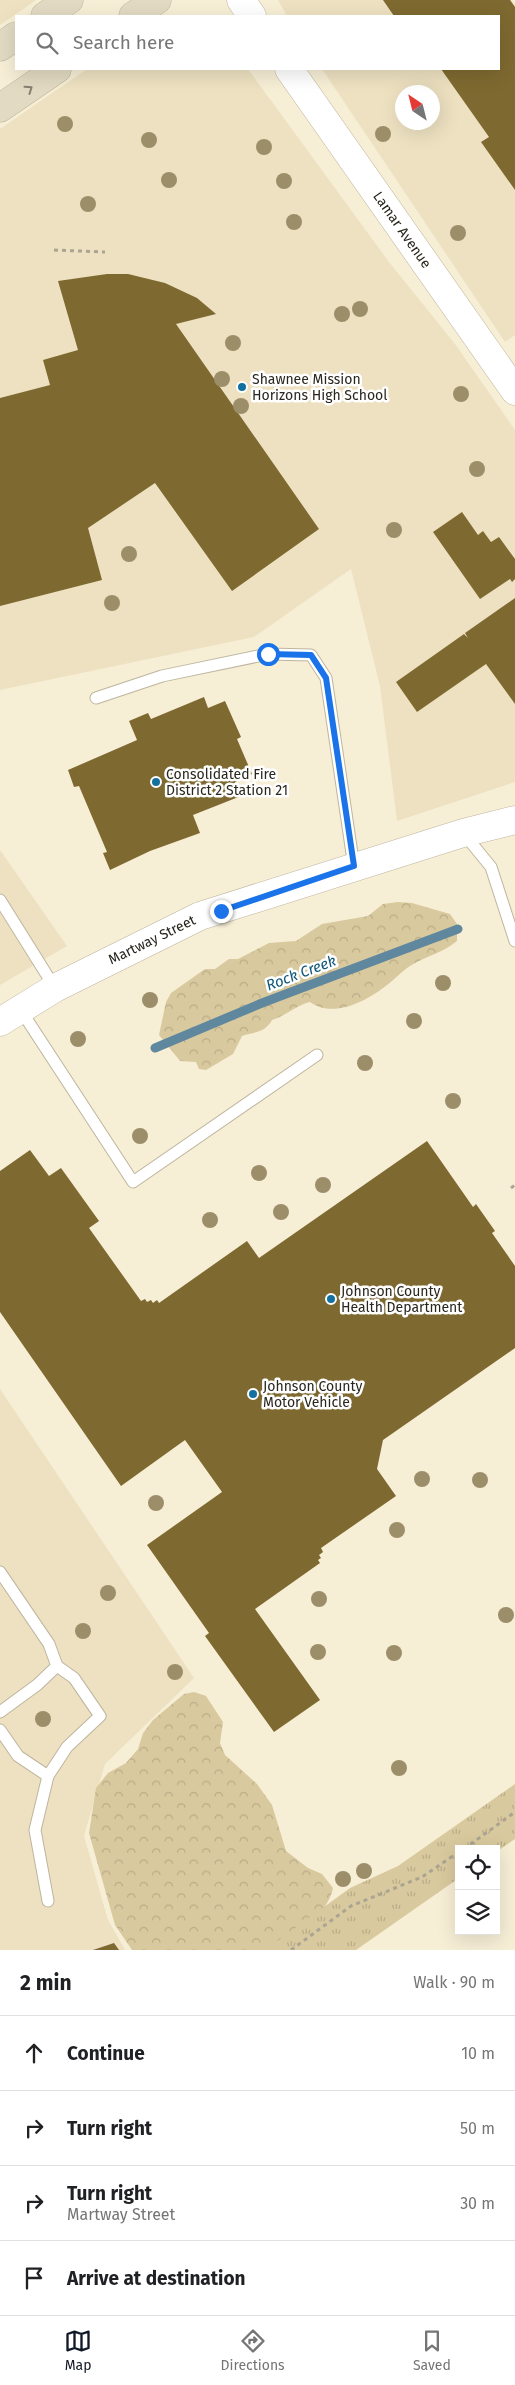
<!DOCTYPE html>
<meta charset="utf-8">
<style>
:root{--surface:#fff;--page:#f2f2f2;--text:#202124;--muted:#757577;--line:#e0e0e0;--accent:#111827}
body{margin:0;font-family:"Fira Sans",sans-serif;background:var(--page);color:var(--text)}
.controls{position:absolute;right:15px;bottom:15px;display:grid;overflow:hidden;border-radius:0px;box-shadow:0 5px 20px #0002}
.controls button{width:45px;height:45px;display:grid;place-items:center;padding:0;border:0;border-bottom:1px solid var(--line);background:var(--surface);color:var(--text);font:25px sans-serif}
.compass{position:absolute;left:395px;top:85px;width:45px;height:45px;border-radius:50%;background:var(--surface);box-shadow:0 5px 20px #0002;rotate:325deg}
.stop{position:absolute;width:15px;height:15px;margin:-11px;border:4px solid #1a73e8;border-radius:50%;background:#fff}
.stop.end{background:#1a73e8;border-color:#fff;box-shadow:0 1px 5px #0008}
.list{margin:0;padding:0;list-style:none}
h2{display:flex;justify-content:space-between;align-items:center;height:65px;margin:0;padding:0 20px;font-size:21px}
h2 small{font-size:16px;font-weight:400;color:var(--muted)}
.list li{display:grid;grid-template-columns:32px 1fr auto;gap:15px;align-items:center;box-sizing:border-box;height:75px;padding:0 20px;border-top:1px solid var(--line)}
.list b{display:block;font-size:19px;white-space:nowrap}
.list p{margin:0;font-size:16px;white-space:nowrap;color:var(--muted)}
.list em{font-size:16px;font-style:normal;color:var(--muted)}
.icon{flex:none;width:28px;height:28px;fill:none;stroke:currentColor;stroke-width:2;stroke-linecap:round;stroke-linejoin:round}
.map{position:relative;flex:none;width:515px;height:1950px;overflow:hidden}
.search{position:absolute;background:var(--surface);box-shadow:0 5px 20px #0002;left:15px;right:15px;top:15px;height:55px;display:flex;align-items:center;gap:12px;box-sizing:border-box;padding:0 18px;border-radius:0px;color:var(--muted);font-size:19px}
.sheet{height:365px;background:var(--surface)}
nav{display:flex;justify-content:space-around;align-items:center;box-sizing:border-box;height:70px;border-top:1px solid var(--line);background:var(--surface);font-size:14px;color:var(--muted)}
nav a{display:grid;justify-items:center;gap:2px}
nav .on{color:var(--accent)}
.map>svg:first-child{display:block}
</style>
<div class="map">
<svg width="515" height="1950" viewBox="0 0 515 1950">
<defs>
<pattern id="forest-crowns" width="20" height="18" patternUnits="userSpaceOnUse" patternTransform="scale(1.25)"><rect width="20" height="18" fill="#d9c99e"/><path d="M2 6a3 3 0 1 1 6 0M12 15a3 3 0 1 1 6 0" fill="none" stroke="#baac88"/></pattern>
<pattern id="park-tufts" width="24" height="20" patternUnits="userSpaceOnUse" patternTransform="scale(1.25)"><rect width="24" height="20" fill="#d9c99e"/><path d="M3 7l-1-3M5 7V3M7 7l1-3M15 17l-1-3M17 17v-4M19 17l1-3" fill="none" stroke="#baac88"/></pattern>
</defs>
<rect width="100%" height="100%" fill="#f7eed6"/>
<g fill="#ede1c1" fill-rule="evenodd">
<path d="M0,0H36L0,25Z"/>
<path d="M278,0H512L515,5V335L505,342L322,69H499V16H287ZM402,92H432V122H402Z"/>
<path d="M87,69H248L389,262L455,344L515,430V782L397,821L380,686L351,569L254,637L0,690V129Z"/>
<path d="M0,850L67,946L0,985Z"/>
<path d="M0,1389L194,1678L105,1764L84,1836L108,1920L125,1950H0Z"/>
</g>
<g fill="url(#forest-crowns)">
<path d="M398,902L412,903L450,914L457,924V941C443,953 426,956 410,966C402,971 395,979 387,985C367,1001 333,1019 310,1002C296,1005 286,1016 272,1020C265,1033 254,1032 242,1036L233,1054L206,1070L199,1069L196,1062L180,1061L159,1035L166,1002L171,993L205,969H215L229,959H238L269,943L296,941L322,924L368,916L383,904Z"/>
<path d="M194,1692L206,1696L223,1722L220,1743L225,1755L257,1784L272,1805L286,1851L308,1868L322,1874L333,1888C328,1912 304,1930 283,1941C277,1944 271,1946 266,1950H132L115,1925L89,1833L96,1788L108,1773L126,1763L138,1749L143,1733L153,1720L184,1694Z"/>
</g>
<path fill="url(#park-tufts)" d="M515,1784V1839L496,1852V1849H459V1878L356,1950H265L350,1888L398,1866Z"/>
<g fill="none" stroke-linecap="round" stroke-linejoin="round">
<path stroke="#5f879e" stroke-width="9" d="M155,1048L262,1003L458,929"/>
</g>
<g fill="#7e6930">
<path d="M383,0H510L515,7V190L481,142L489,137L441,69H499V16H394Z"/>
<path d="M107,274H128L165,283L197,298L216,314L176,324L319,529L232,591L155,483L88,528L102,580L0,606V398L50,385L43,360L78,350L58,281Z"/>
<path d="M462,512L478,535L483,531L491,542L499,537L515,559V579L512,582L510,579L480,599L433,532Z"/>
<path d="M515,598V704L486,664L417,712L396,682L464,634L468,638L465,633Z"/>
<path d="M204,697L208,708L225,701L241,737L237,739L252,774L235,782L241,796L193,815L200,833L150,851L110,870L103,853L107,852L79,786L74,787L68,770L137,740L129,721L148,713L151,719Z"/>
<path d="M427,1141L473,1207L476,1204L495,1231L492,1233L515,1266V1348L383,1440L377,1469L396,1496L321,1548L323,1552L319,1555L321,1558L318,1560L320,1563L255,1609L320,1700L274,1732L205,1636L209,1633L147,1545L222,1492L185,1440L121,1486L0,1312V1171L30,1150L49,1176L61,1168L99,1221L89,1228L141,1301L145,1299L147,1302L151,1300L153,1303L157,1300L159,1303L247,1241L259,1258Z"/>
<path d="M114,1943L119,1950H93Z"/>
</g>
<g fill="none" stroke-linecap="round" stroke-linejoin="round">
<defs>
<g id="service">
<path d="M96,698L162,676L268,654L311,655L326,678L354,867"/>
<path d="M464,834L491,867L515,941"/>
<path d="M0,900L55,988"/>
<path d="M20,1009L133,1182L317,1055"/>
<path d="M0,1572L49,1644L57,1666L37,1685L0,1712"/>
<path d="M0,1730L18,1756L48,1776"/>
<path d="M48,1901L35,1830L48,1776L67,1747L100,1716L74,1678L57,1666"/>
</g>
<g id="tertiary">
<path d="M241,0L252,16"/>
<path d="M289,69L515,391"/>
<path d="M0,1022L55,988L200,916L463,833L515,820"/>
</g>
<g id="secondary">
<path d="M45,16L69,0"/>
<path d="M133,16L157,0"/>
<path d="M0,47L16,36"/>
<path d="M0,108L57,69"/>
</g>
</defs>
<use href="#service" stroke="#beb59e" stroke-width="13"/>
<use href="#tertiary" stroke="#beb59e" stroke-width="29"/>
<use href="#secondary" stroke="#beb59e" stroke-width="29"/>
<g stroke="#aba492" stroke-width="3" stroke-dasharray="4 4" stroke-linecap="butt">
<path d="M54,250L105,252"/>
<path d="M511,1188L515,1185"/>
<path d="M464,1849L515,1812"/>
<path d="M291,1950L351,1906L422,1877L459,1852"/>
</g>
<use href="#service" stroke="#fff" stroke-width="11"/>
<use href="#tertiary" stroke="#fff" stroke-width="28"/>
<use href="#secondary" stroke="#e2dac2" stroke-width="28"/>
</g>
<g fill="#9b8e69">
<circle cx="65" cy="124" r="8"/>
<circle cx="383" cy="134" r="8"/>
<circle cx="149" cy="140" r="8"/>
<circle cx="264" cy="147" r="8"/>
<circle cx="169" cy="180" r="8"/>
<circle cx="284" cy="181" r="8"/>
<circle cx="88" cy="204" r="8"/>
<circle cx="294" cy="222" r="8"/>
<circle cx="458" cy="233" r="8"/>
<circle cx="360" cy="309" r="8"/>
<circle cx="342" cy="314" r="8"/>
<circle cx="233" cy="343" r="8"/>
<circle cx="222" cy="379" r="8"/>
<circle cx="461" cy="394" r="8"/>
<circle cx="241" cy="406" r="8"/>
<circle cx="477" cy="469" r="8"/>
<circle cx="394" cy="530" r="8"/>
<circle cx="129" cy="554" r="8"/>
<circle cx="112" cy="603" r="8"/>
<circle cx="443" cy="983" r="8"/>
<circle cx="150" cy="1000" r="8"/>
<circle cx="414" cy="1021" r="8"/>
<circle cx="78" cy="1039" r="8"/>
<circle cx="365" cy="1063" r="8"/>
<circle cx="453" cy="1101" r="8"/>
<circle cx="140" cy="1136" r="8"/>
<circle cx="259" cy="1173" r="8"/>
<circle cx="323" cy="1185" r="8"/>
<circle cx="281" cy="1212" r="8"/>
<circle cx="210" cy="1220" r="8"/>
<circle cx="422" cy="1479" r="8"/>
<circle cx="480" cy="1480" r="8"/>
<circle cx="156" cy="1503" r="8"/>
<circle cx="397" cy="1530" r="8"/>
<circle cx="108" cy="1593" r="8"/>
<circle cx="319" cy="1599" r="8"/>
<circle cx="506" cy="1615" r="8"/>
<circle cx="83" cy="1631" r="8"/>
<circle cx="318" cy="1652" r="8"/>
<circle cx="394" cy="1653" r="8"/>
<circle cx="175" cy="1672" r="8"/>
<circle cx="43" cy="1719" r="8"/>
<circle cx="399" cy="1768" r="8"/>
<circle cx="364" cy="1871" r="8"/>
<circle cx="343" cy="1879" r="8"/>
</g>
<defs><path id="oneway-chevron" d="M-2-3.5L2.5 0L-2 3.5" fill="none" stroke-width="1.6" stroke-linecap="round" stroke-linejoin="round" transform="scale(1.25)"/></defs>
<use stroke="#868070" href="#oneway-chevron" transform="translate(29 89) rotate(-35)"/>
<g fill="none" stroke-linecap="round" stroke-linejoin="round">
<path stroke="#1a73e8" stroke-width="6" d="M221,911L354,866L326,678L311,655L268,654"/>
</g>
<g fill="#12719f" stroke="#fff" stroke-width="2">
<circle cx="242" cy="387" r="5"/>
<circle cx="156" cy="782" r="5"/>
<circle cx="331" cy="1299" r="5"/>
<circle cx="253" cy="1394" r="5"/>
</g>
<g text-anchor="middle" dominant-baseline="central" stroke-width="5" stroke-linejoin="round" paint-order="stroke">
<g font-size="14" fill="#29261d" stroke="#fff">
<text transform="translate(402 230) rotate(55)">Lamar Avenue</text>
<text transform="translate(152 940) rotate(-26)">Martway Street</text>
</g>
<g font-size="14" fill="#29261d" stroke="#fff" text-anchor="start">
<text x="252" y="379">Shawnee Mission<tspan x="252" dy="16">Horizons High School</tspan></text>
<text x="166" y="774">Consolidated Fire<tspan x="166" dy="16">District 2 Station 21</tspan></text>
<text x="341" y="1291">Johnson County<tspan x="341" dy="16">Health Department</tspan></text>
<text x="263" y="1386">Johnson County<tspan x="263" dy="16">Motor Vehicle</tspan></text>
</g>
<g font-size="15" font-style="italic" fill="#0e567a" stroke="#fff">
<text transform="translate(301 973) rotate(-21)">Rock Creek</text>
</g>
</g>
</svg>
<div class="controls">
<button><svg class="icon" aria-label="locate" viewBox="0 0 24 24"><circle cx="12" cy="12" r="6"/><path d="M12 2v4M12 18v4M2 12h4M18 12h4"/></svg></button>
<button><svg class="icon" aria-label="layers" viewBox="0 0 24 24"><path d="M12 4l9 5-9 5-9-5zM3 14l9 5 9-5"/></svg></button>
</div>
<svg class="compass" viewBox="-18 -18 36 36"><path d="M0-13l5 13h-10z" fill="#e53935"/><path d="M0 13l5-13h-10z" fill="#757577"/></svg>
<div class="stop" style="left:268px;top:654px"></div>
<div class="stop end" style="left:221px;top:911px"></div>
<div class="search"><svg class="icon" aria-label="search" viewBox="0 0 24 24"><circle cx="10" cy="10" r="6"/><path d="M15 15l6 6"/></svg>Search here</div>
</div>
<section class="sheet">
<h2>2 min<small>Walk · 90 m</small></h2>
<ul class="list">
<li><svg class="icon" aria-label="ahead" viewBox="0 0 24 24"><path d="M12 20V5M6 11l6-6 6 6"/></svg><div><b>Continue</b></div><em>10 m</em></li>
<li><svg class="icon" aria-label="right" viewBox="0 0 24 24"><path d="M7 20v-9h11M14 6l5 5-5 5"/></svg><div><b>Turn right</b></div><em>50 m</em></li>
<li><svg class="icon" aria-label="right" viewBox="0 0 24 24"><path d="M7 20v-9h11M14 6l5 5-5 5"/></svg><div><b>Turn right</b><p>Martway Street</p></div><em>30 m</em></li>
<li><svg class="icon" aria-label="arrive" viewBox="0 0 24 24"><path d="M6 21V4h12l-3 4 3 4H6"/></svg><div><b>Arrive at destination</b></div></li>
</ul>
</section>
<nav>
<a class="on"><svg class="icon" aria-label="map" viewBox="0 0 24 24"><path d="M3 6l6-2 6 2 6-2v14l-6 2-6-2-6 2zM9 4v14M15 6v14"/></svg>Map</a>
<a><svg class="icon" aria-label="directions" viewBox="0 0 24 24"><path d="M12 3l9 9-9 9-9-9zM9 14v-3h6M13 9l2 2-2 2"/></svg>Directions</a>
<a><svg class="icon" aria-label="saved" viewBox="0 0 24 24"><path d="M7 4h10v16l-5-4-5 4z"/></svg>Saved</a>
</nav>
